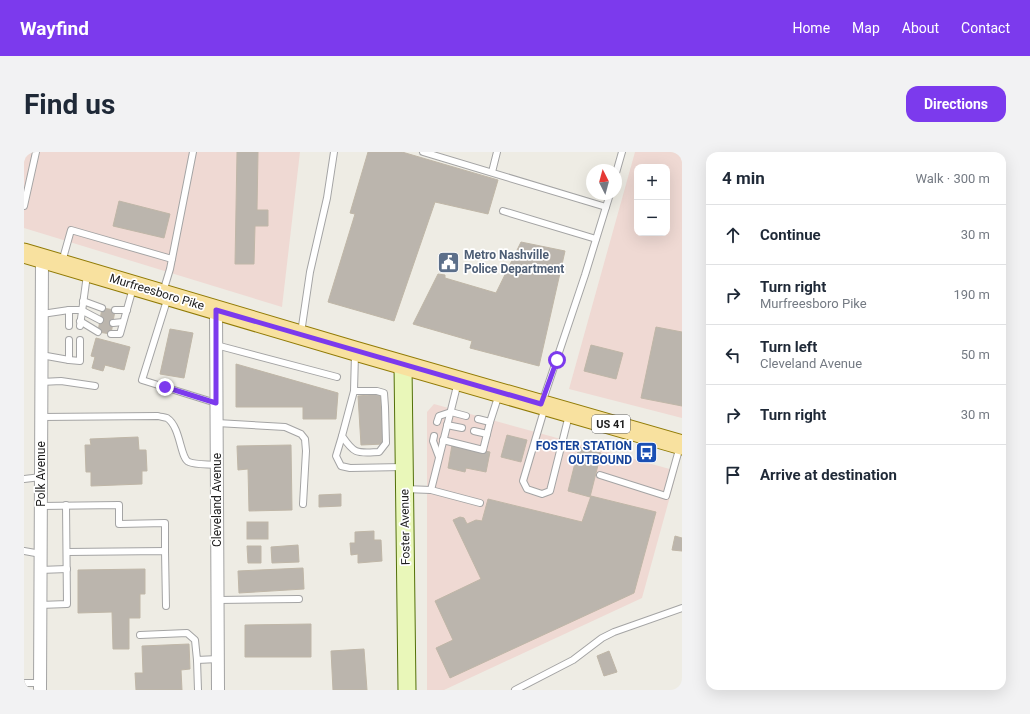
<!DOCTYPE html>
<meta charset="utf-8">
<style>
:root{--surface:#fff;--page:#f2f2f3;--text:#1f2937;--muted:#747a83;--line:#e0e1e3;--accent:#7c3aed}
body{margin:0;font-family:Roboto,sans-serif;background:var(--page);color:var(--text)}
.controls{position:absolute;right:12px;top:12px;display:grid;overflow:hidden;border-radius:8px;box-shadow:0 4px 16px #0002}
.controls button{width:36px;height:36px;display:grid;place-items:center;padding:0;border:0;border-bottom:1px solid var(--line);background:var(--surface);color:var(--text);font:20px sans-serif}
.compass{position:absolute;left:562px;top:12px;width:36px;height:36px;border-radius:50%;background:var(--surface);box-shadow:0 4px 16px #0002;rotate:354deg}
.stop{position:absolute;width:12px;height:12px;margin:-9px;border:3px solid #7c3aed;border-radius:50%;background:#fff}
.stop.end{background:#7c3aed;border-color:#fff;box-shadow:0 1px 4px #0008}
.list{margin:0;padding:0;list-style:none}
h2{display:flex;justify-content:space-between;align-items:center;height:52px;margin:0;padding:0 16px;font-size:17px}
h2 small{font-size:13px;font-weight:400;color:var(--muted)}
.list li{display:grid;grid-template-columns:26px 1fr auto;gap:12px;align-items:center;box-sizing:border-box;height:60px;padding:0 16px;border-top:1px solid var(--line)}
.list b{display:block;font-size:15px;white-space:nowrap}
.list p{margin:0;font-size:13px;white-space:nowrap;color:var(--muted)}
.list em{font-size:13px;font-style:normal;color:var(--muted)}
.icon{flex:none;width:22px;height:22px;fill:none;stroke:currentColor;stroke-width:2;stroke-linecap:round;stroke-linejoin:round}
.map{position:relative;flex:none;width:658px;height:538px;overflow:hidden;border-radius:12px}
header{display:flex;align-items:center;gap:24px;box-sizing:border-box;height:56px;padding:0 20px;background:var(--accent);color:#fff}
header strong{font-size:19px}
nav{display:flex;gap:22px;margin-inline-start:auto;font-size:14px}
.intro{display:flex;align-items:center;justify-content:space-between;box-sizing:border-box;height:96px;padding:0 24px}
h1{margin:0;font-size:28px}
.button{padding:10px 18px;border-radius:12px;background:var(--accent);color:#fff;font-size:14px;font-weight:700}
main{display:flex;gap:24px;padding:0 24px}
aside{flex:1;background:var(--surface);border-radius:12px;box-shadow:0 4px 16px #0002}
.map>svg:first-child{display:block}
</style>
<header>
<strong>Wayfind</strong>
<nav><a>Home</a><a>Map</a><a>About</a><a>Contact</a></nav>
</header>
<div class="intro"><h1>Find us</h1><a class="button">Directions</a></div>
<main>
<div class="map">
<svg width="658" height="538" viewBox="0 0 658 538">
<rect width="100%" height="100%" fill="#eeece4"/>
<g fill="#efd9d3" fill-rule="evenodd">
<path d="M0,0H276L258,155L0,76Z"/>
<path d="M611,0H658V266L545,237ZM613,15H643V81H613Z"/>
<path d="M410,252L653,319L618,446L420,538H403V260Z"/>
</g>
<g fill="#bbb5ad" stroke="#bfb6a7">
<path d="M213,0H234L233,58H244V74H231L230,112H211Z"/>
<path d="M344,0H378L474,28L464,62L411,50L370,169L304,150L331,62L326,61Z"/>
<path d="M95,49L146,62L140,86L89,74Z"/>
<path d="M497,90L541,99L515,214L446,196L448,189L389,172L414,122L421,123V126L472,141Z"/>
<path d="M78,156L91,158L87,182L74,180Z"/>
<path d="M632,175L658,180V254L617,246Z"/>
<path d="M146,177L169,181L160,226L136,222Z"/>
<path d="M72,186L106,195L100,218L81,213L79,219L68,216L71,205L67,204Z"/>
<path d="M567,193L599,201L592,227L560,219Z"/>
<path d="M212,212L314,241L312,267H279V255H212Z"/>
<path d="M356,242L360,292L337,293L334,244Z"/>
<path d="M483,283L503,288L497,310L477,305Z"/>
<path d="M114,285L115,298H122L123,319H118V332L67,334V320H62L61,293H67L66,287Z"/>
<path d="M267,293L268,358L225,359L224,317L214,318L213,294Z"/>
<path d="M428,293L466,300L462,320L442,316L441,320L424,316Z"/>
<path d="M555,295L577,301L566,345L544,339Z"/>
<path d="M317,342V354L295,355V343Z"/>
<path d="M567,344L632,360L610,441L426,526L412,496L429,488L411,449L457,427L429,368L436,365L440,366L443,372L452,368L458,369L464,347L558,370Z"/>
<rect x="223" y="370" width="21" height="17"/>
<path d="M350,379V388H357L358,409L334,411V402L327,403L326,391H331V380Z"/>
<path d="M651,384L658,386V399L648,398Z"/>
<path d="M274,393L275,410L248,411L247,395Z"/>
<path d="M223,394H237V411H224Z"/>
<path d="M279,416L280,437L215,441L214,419Z"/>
<path d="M121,417V442H116V466H105V497H89L88,460L54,461V418Z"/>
<path d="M287,472V505H221V473Z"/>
<path d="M165,492L166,517L157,518L158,538H112L111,521H119L118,494Z"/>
<path d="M340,497L343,538H309L307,499Z"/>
<path d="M585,499L593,520L580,524L573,504Z"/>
</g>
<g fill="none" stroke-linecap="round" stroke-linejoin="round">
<defs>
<g id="service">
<path d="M399,0L582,55"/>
<path d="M468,20L473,0"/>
<path d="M592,21L598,0"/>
<path d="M0,54L12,0"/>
<path d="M479,59L572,87"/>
<path d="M38,110L47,78L148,107"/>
<path d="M139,140L146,117L169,0"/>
<path d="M144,145L118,228L192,251"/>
<path d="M59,149L78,156"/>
<path d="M45,158V174"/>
<path d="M91,158H103"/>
<path d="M18,162L45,158H57L76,168"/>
<path d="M56,169L74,180"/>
<path d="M89,171L99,170"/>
<path d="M56,174L63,123"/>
<path d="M277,181L286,120L303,46L310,0"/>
<path d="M87,182H96L109,136"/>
<path d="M192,193L313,225"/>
<path d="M17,203L45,208V188"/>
<path d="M45,208L56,209V188"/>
<path d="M17,230L37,229L71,234"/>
<path d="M330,239H353L360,241L361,255L362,291L355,300C333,301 331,303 318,284L330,239L331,202"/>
<path d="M518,251L561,123L586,42"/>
<path d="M521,255L499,329L503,337L518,342L526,339L545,263"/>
<path d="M17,265L134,264C137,265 141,265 143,266C157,275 156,307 165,310C171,313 185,312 193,313"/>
<path d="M454,267L466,270L475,242"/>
<path d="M413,270L415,264L427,260L442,264"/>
<path d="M193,271L261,275L277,282L281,287L282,299L279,352"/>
<path d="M423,273L438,276"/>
<path d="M450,279L463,282"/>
<path d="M318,284L312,304L317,314L326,316L379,315"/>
<path d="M410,284L409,289L415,305"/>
<path d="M419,288L459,298L466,270"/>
<path d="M576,323L642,344L656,294"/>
<path d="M0,327L17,325"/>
<path d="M381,337L407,338L434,230"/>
<path d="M407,338L456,351"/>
<path d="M17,354L95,353V372L141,371V399"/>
<path d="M0,399L17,402"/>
<path d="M43,400L141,399L142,454"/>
<path d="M16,418L43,417"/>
<path d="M194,448L275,447"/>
<path d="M16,453L43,452L42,353"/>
<path d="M116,483L163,481L171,488L173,508L194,507"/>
<path d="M173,508L174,538"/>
<path d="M0,531H16"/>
<path d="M491,538L549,508L578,486L590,480L658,456"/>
</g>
<g id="minor">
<path d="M192,158L194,538"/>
<path d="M16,538L18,105"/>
</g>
<path id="secondary" d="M379,213L383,538"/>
<path id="primary" d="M0,101L331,199L658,293"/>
</defs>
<use href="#service" stroke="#a4a4a4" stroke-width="8"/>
<use href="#minor" stroke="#a4a4a4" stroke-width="14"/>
<use href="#secondary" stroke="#537009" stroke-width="19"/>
<use href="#primary" stroke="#917b06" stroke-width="21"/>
<use href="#service" stroke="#fff" stroke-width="6"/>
<use href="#minor" stroke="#fff" stroke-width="12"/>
<use href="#secondary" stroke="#e9f7b9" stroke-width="17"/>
<use href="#primary" stroke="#f8e19f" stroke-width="19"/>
</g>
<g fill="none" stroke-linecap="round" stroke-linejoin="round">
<path stroke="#7c3aed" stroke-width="5" d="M141,235L192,251V158L517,252L533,208"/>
</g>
<defs>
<symbol id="civic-square" viewBox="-11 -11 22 22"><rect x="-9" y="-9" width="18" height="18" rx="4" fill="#5c6f8a" stroke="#fff"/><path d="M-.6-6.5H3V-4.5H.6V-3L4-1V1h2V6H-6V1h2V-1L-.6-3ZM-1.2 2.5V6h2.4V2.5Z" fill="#fff"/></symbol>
<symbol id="bus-square" viewBox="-11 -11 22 22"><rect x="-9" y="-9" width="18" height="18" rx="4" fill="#1a4fb4" stroke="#fff"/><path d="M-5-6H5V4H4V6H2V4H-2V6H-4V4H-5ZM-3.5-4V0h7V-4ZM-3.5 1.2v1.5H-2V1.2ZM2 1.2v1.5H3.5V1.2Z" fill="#fff"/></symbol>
</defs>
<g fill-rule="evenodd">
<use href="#civic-square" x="412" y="98" width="25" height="25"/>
<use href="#bus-square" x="610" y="288" width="25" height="25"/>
</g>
<g text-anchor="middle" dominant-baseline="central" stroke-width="3.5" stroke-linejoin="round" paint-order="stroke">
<rect fill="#fff" stroke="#616161" stroke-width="1" x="568" y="263" width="38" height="18" rx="3"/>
<g font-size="11" font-weight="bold" fill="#1d1d1d">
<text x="587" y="272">US 41</text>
</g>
<g font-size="12" font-weight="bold" fill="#4e5e75" stroke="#fff" text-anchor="start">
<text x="440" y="103">Metro Nashville<tspan x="440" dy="14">Police Department</tspan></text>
</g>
<g font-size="12" fill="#1d1d1d" stroke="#fff">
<text transform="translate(133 140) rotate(17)">Murfreesboro Pike</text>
<text transform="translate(17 322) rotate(-90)">Polk Avenue</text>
<text transform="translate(193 348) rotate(-90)">Cleveland Avenue</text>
<text transform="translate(381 375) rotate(-91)">Foster Avenue</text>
</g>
<g font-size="12" font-weight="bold" fill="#164399" stroke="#fff" text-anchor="end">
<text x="608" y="294">FOSTER STATION<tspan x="608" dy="14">OUTBOUND</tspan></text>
</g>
</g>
</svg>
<div class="controls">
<button>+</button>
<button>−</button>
</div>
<svg class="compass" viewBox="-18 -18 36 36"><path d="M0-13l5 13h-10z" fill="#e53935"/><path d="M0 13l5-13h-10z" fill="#747a83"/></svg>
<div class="stop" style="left:533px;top:208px"></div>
<div class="stop end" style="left:141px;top:235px"></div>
</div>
<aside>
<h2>4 min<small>Walk · 300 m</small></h2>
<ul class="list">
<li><svg class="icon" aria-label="ahead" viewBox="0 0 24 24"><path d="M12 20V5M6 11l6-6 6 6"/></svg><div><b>Continue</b></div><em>30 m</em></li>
<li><svg class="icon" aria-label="right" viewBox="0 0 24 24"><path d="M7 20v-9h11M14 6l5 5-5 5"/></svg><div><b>Turn right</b><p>Murfreesboro Pike</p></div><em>190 m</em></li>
<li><svg class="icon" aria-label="left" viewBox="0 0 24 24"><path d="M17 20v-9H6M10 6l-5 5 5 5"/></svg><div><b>Turn left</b><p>Cleveland Avenue</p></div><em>50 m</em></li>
<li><svg class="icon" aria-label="right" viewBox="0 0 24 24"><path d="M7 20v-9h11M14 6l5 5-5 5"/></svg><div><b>Turn right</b></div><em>30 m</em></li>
<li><svg class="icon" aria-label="arrive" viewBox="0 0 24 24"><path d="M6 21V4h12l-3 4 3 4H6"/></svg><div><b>Arrive at destination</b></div></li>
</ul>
</aside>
</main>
